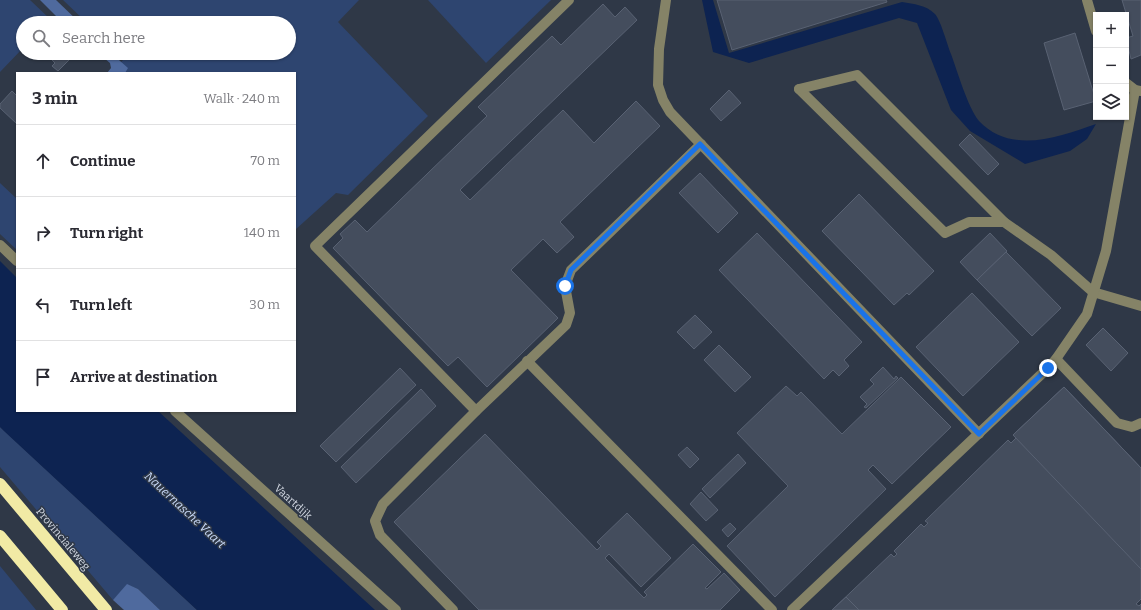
<!DOCTYPE html>
<meta charset="utf-8">
<style>
:root{--surface:#fff;--page:#f7f7f7;--text:#2b2b33;--muted:#7c7c81;--line:#e1e1e2}
body{margin:0;font-family:Bitter,serif;background:var(--page);color:var(--text)}
.controls{position:absolute;right:12px;top:12px;display:grid;overflow:hidden;border-radius:0px;box-shadow:0 1px 3px #0004}
.controls button{width:36px;height:36px;display:grid;place-items:center;padding:0;border:0;border-bottom:1px solid var(--line);background:var(--surface);color:var(--text);font:20px sans-serif}
.stop{position:absolute;width:12px;height:12px;margin:-9px;border:3px solid #1a73e8;border-radius:50%;background:#fff}
.stop.end{background:#1a73e8;border-color:#fff;box-shadow:0 1px 4px #0008}
.list{margin:0;padding:0;list-style:none}
h2{display:flex;justify-content:space-between;align-items:center;height:52px;margin:0;padding:0 16px;font-size:17px}
h2 small{font-size:13px;font-weight:400;color:var(--muted)}
.list li{display:grid;grid-template-columns:26px 1fr auto;gap:12px;align-items:center;box-sizing:border-box;height:72px;padding:0 16px;border-top:1px solid var(--line)}
.list b{display:block;font-size:15px;white-space:nowrap}
.list em{font-size:13px;font-style:normal;color:var(--muted)}
.icon{flex:none;width:22px;height:22px;fill:none;stroke:currentColor;stroke-width:2;stroke-linecap:round;stroke-linejoin:round}
.map{position:relative;flex:none;width:1141px;height:610px;overflow:hidden}
.search{position:absolute;background:var(--surface);box-shadow:0 1px 3px #0004;left:16px;top:16px;width:280px;height:44px;display:flex;align-items:center;gap:10px;box-sizing:border-box;padding:0 14px;border-radius:22px;color:var(--muted);font-size:15px}
.panel{position:absolute;background:var(--surface);box-shadow:0 1px 3px #0004;left:16px;top:72px;width:280px;height:340px;border-radius:0px}
.map>svg:first-child{display:block}
</style>
<div class="map">
<svg width="1141" height="610" viewBox="0 0 1141 610">
<rect width="100%" height="100%" fill="#2f3847"/>
<g fill="#2e4570">
<path d="M0,0H30L50,19L47,23H23V48L0,72Z"/>
<path d="M63,0H359L338,22L428,116L348,195L336,193L295,230V73H110L125,58L120,53H289V23H87Z"/>
<path d="M428,0H551L486,63Z"/>
<path d="M0,183L17,199V250L0,234Z"/>
<path d="M0,427L197,610H160L138,589L128,585L113,600L0,467Z"/>
<path d="M0,566L36,610H0Z"/>
</g>
<g fill="#4f6a9e">
<path d="M40,0H56L80,23H63Z"/>
<path d="M98,53H111L128,68L125,73H107L111,68L110,63Z"/>
<path d="M127,584L138,589L160,610H124L113,600Z"/>
</g>
<g fill="#0d2351">
<path d="M702,0H713L729,53L902,2C914,4 926,5 935,14C941,21 947,44 951,54C957,70 968,108 979,121C1011,155 1059,137 1096,124L1087,139L1070,151L1025,164L970,131L951,110L917,23L899,18L749,63L713,52Z"/>
<path d="M0,261L17,278V411H158L375,610H197L4,431L0,427Z"/>
</g>
<g fill="#444d5d" stroke="#596273">
<path d="M717,0H886L887,2L732,50Z"/>
<path d="M1122,0H1141V55L1131,59L1126,38L1133,36Z"/>
<path d="M603,4L615,17L625,7L637,20L460,190L470,200L563,110L594,143L636,101L660,126L560,222L574,237L557,253L543,239L511,270L558,318L487,387L458,357L448,366L333,248L343,238L340,234L355,220L367,232L487,116L478,107L530,57L552,36L561,45Z"/>
<path d="M1075,33L1096,101L1064,110L1044,43Z"/>
<path d="M45,53H76L58,71L52,66L55,63Z"/>
<path d="M729,90L741,103L721,121L710,109Z"/>
<path d="M12,91L17,96V124L0,108V104Z"/>
<path d="M970,134L999,164L988,175L959,145Z"/>
<path d="M700,173L738,213L718,233L679,193Z"/>
<path d="M859,194L934,271L909,295L907,293L894,305L822,231Z"/>
<path d="M757,233L862,342L844,360L849,366L839,376L833,370L824,379L719,270Z"/>
<path d="M990,233L1007,251L977,280L960,262Z"/>
<path d="M1006,252L1061,308L1032,336L977,280Z"/>
<path d="M972,293L1019,342L963,396L916,347Z"/>
<path d="M695,315L712,332L694,349L677,332Z"/>
<path d="M1103,328L1128,353L1111,371L1086,345Z"/>
<path d="M719,345L751,377L735,392L704,360Z"/>
<path d="M883,367L894,379L896,376L898,378L866,408L864,407L867,404L860,397L874,384L870,380Z"/>
<path d="M400,368L416,385L336,462L320,446Z"/>
<path d="M901,377L951,427L892,484L873,465L868,470L886,489L775,597L727,546L788,486L737,433L786,386L797,396L801,392L842,434Z"/>
<path d="M1064,387L1141,468V599L1136,604L1139,606L1141,604V610H832L891,554L894,557L897,554L894,551L921,524L924,527L928,523L925,521L1008,440L1011,443L1016,438L1013,435Z"/>
<path d="M1064,387L1141,468V569L1013,435Z"/>
<path d="M421,389L436,406L356,483L341,467Z"/>
<path d="M485,434L597,550L601,546L597,542L627,513L671,558L641,587L609,554L605,558L644,598L647,595L644,592L693,544L721,572L705,588L707,589L724,573L740,590L720,610H479L394,522Z"/>
<path d="M687,447L699,459L690,468L678,455Z"/>
<path d="M738,454L746,463L710,498L702,489Z"/>
<path d="M701,492L718,510L706,521L690,504Z"/>
<path d="M730,523L736,529L728,537L722,530Z"/>
<path d="M846,597L859,610H832Z"/>
</g>
<g fill="none" stroke-linecap="round" stroke-linejoin="round">
<g stroke="#858367" stroke-width="10">
<path d="M569,0L315,246L476,411L566,325L570,313L565,286L571,270L701,144"/>
<path d="M666,0L659,49L658,85L663,100L670,112L979,434"/>
<path d="M1087,0L1096,31"/>
<path d="M1126,83L1135,90L1141,91"/>
<path d="M799,89L945,233L969,222H1004L1051,255L1093,292L1141,306"/>
<path d="M799,89L857,75L1004,222"/>
<path d="M0,245L17,261"/>
<path d="M1056,359L1117,423L1132,427L1141,423"/>
<path d="M527,361L772,610"/>
<path d="M175,411L396,610"/>
<path d="M453,610L380,535L375,521L383,504L476,411"/>
<path d="M792,610L1048,368L1056,359L1087,314L1106,251L1135,90"/>
</g>
<g stroke="#f1eaa5" stroke-width="12">
<path d="M0,484L106,610"/>
<path d="M0,536L62,610"/>
</g>
</g>
<g fill="none" stroke-linecap="round" stroke-linejoin="round">
<path stroke="#1a73e8" stroke-width="5" d="M565,286L571,270L700,144L979,434L1048,368"/>
</g>
<g text-anchor="middle" dominant-baseline="central" stroke-width="3" stroke-linejoin="round" paint-order="stroke">
<g font-size="11" fill="#d3d9e3" stroke="#2f3847">
<text transform="translate(293 502) rotate(42)">Vaartdijk</text>
<text transform="translate(63 539) rotate(50)">Provincialeweg</text>
</g>
<g font-size="12" font-style="italic" fill="#cadbfa" stroke="#2f3847">
<text transform="translate(185 510) rotate(43)">Nauernasche Vaart</text>
</g>
</g>
</svg>
<div class="controls">
<button>+</button>
<button>−</button>
<button><svg class="icon" aria-label="layers" viewBox="0 0 24 24"><path d="M12 4l9 5-9 5-9-5zM3 14l9 5 9-5"/></svg></button>
</div>
<div class="stop" style="left:565px;top:286px"></div>
<div class="stop end" style="left:1048px;top:368px"></div>
<div class="search"><svg class="icon" aria-label="search" viewBox="0 0 24 24"><circle cx="10" cy="10" r="6"/><path d="M15 15l6 6"/></svg>Search here</div>
<section class="panel">
<h2>3 min<small>Walk · 240 m</small></h2>
<ul class="list">
<li><svg class="icon" aria-label="ahead" viewBox="0 0 24 24"><path d="M12 20V5M6 11l6-6 6 6"/></svg><div><b>Continue</b></div><em>70 m</em></li>
<li><svg class="icon" aria-label="right" viewBox="0 0 24 24"><path d="M7 20v-9h11M14 6l5 5-5 5"/></svg><div><b>Turn right</b></div><em>140 m</em></li>
<li><svg class="icon" aria-label="left" viewBox="0 0 24 24"><path d="M17 20v-9H6M10 6l-5 5 5 5"/></svg><div><b>Turn left</b></div><em>30 m</em></li>
<li><svg class="icon" aria-label="arrive" viewBox="0 0 24 24"><path d="M6 21V4h12l-3 4 3 4H6"/></svg><div><b>Arrive at destination</b></div></li>
</ul>
</section>
</div>
